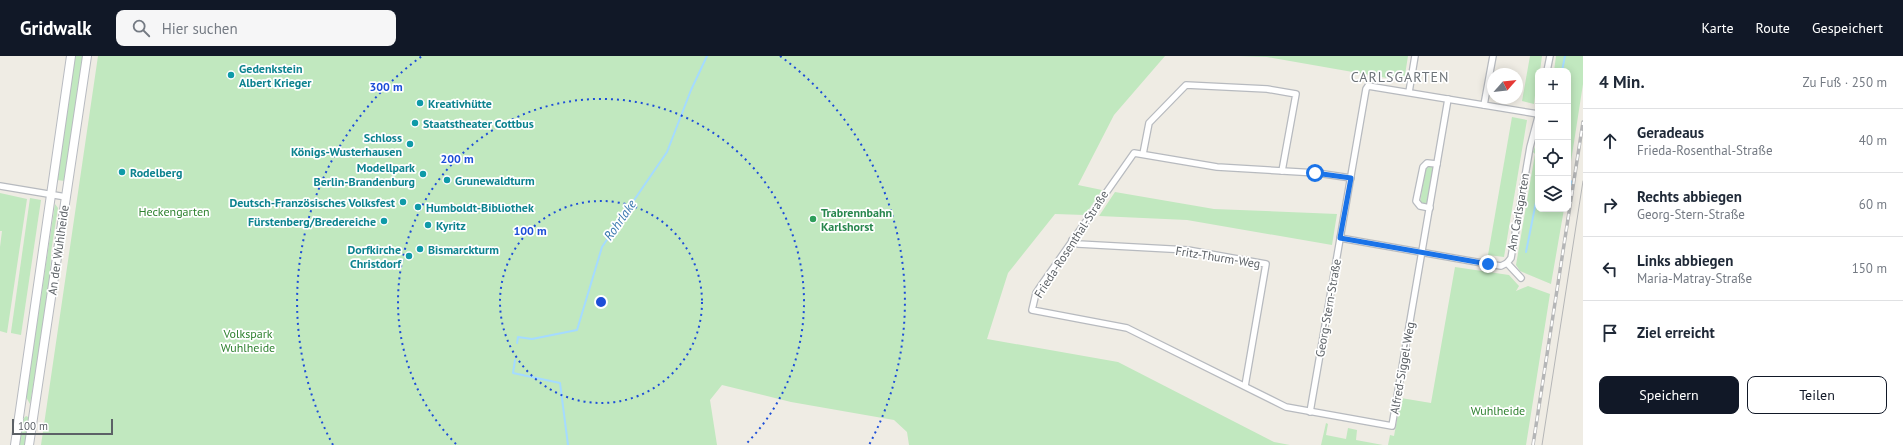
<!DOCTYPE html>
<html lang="de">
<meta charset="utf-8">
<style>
:root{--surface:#fff;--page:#f6f6f7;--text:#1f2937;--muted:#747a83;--line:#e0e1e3;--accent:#111827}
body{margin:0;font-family:"PT Sans",sans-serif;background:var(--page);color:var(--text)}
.controls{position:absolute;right:12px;top:12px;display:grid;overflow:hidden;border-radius:8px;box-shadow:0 2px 10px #0003}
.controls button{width:36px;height:36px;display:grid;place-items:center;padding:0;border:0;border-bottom:1px solid var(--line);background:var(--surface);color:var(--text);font:20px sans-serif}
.compass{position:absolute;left:1487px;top:12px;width:36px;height:36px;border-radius:50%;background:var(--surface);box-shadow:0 2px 10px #0003;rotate:63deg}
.scale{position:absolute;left:12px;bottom:10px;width:101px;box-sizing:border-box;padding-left:4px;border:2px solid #5c6166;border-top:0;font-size:11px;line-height:14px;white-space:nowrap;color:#5c6166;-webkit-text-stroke:3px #fff;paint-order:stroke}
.stop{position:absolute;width:12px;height:12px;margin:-9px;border:3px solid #1a73e8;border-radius:50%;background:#fff}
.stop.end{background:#1a73e8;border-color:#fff;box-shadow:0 1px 4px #0008}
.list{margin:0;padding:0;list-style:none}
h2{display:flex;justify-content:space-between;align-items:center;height:52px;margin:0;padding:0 16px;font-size:17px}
h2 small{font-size:13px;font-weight:400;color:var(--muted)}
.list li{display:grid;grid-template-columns:26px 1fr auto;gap:12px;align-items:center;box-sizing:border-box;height:64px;padding:0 16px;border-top:1px solid var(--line)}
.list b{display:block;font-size:15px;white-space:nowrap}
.list p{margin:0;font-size:13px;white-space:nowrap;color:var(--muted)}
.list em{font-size:13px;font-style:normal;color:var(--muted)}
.actions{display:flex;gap:8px;padding:12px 16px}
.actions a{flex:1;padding:9px 0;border:1px solid var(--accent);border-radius:8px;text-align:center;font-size:14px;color:var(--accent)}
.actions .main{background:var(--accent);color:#fff}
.icon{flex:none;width:22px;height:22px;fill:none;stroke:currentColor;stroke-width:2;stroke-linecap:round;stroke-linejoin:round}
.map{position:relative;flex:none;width:1583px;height:389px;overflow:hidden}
header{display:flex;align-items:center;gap:24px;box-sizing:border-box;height:56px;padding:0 20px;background:var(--accent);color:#fff}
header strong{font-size:19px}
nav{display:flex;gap:22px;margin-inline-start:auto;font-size:14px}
.search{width:280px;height:36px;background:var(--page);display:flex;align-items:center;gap:10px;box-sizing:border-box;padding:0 14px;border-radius:8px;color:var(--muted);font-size:15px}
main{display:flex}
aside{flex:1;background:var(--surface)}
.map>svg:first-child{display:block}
</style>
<header>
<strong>Gridwalk</strong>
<div class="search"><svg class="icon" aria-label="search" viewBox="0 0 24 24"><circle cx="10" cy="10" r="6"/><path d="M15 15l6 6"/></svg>Hier suchen</div>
<nav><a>Karte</a><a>Route</a><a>Gespeichert</a></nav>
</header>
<main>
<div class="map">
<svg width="1583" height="389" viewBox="0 0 1583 389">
<rect width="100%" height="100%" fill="#efece4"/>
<g fill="#c1e8bf">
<path d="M75,0H83L65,125L57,124Z"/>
<path d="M98,0H1165L1114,59L1078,129L1102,134L1085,159L1055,158L1008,217L987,283L1118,306L1274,386L1290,389H909L907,376L894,364L791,346L722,329L710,344L717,389H41Z"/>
<path d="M1239,0H1408L1404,25L1267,1Z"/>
<path d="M1530,0H1542L1540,15H1538L1534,48L1522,45Z"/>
<path d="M1556,0H1583V28L1568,125V15H1554Z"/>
<path d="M1512,61L1527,64L1504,201L1488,199Z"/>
<path d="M1538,82V153H1564L1551,228L1520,215L1516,209L1535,98L1533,96Z"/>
<path d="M1426,109L1433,111L1427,148L1420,147Z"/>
<path d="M1115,136L1214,153L1337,158L1332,189L1187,164L1099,160Z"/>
<path d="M0,137L27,143L7,277L0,275V191L2,175H0Z"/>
<path d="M30,142L41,144L21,279L11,277V276Z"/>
<path d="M55,148L58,152L51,196L50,228L30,348L26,341Z"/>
<path d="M1455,211L1509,219L1519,230L1516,235L1528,230L1550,238L1526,389H1388L1390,379L1394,380L1401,342L1431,347Z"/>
<path d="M26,360L30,362L26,389H19L22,364Z"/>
<path d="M1326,367L1328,368L1326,379L1346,383L1348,372L1357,374L1356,384L1383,389H1321Z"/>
</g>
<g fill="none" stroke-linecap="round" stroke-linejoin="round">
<g stroke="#a5dbff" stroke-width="2">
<path d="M1562,15L1565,0"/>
<path d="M1526,196L1538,136"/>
<path d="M517,287L518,281L532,283L577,274L602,191L667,96L691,34L707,0"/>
<path d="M515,304L513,317L560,327L568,389"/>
</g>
<path stroke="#a5dbff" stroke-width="7" d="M1568,127H1569"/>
<defs>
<g id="minor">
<path d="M1547,15L1550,0"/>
<path d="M1409,36L1415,0"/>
<path d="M1484,49L1493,0"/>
<path d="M1143,98L1149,67L1186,29L1267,33L1296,38L1282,115"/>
<path d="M1351,122L1317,117L1217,111L1134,97L1042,228L1036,237L1032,254L1127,272L1286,351L1392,370L1448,43"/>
<path d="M0,130L66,141"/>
<path d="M1430,152L1420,150L1416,145L1423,111L1427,107L1437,108"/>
<path d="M1340,182L1488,208L1501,210L1507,207"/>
<path d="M1072,184L1078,188L1188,194L1266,208L1245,330"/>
<path d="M1521,222L1507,207L1511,202L1530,91L1538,61"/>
<path d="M1310,356L1366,33L1368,30L1538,58"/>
</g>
<g id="secondary">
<path d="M15,389L71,0"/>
<path d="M29,389L87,0"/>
</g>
</defs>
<use href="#minor" stroke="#b7babf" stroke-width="8"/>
<use href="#secondary" stroke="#b8bbc1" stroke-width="10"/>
<use href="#minor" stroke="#fff" stroke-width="5.5"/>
<use href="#secondary" stroke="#fff" stroke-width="8"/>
<path stroke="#b5b6b7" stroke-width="1" d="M1542,389L1583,125"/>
<defs>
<path id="rail" d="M1533,389L1583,66"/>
</defs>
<use href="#rail" stroke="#b5b6b7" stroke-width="3.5"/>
<use href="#rail" stroke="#fff" stroke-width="2" stroke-dasharray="6" stroke-linecap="butt"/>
</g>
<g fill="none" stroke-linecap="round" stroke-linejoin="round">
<path stroke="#1a73e8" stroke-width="5" d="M1315,117L1351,122L1340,182L1488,208"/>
</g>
<g fill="none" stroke="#1d4ed8" stroke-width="2" stroke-dasharray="2 4">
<circle cx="601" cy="246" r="101"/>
<path d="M456 388A203 203 0 1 1 746 388"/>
<path d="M333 389A304 304 0 0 1 422 0M780 0A304 304 0 0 1 869 389"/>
</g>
<g fill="#0f9aa8" stroke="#fff" stroke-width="1.5">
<circle cx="231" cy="19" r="4"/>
<circle cx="420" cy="47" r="4"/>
<circle cx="415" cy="67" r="4"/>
<circle cx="410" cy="88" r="4"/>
<circle cx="122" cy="116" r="4"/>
<circle cx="423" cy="118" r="4"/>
<circle cx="447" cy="124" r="4"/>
<circle cx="403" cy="146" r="4"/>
<circle cx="418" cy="151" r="4"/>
<circle cx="384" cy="165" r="4"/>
<circle cx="428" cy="169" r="4"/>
<circle cx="420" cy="193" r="4"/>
<circle cx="409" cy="200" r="4"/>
</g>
<circle fill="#2e9e5b" stroke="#fff" stroke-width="1.5" cx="813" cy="163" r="4"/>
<g text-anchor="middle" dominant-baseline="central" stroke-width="3.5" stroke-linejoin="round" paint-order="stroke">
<g font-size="12" font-weight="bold" fill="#0d838f" stroke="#fff" text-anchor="start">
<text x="239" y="12">Gedenkstein<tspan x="239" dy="14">Albert Krieger</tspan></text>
<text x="428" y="47">Kreativhütte</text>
<text x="423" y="67">Staatstheater Cottbus</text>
<text x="402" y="81" text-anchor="end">Schloss<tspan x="402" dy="14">Königs-Wusterhausen</tspan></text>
<text x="415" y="111" text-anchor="end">Modellpark<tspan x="415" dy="14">Berlin-Brandenburg</tspan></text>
<text x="130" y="116">Rodelberg</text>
<text x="455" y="124">Grunewaldturm</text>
<text x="395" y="146" text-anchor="end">Deutsch-Französisches Volksfest</text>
<text x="426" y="151">Humboldt-Bibliothek</text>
<text x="376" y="165" text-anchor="end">Fürstenberg/Bredereiche</text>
<text x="436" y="169">Kyritz</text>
<text x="401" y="193" text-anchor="end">Dorfkirche<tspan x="401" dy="14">Christdorf</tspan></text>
<text x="428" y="193">Bismarckturm</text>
</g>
<g font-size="12" fill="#2f8230" stroke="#fff">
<text x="174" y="155">Heckengarten</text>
<text x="248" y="277">Volkspark<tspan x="248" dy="14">Wuhlheide</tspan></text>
<text x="1498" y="354">Wuhlheide</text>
</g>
<g font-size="12" font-weight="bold" fill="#27864d" stroke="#fff" text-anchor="start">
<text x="821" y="156">Trabrennbahn<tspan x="821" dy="14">Karlshorst</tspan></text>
</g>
<g font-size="12" fill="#5c6166" stroke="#fff">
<text transform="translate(1518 156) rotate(-80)">Am Carlsgarten</text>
<text transform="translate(1071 188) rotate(-57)">Frieda-Rosenthal-Straße</text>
<text transform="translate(58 194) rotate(-82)">An der Wuhlheide</text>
<text transform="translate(1218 201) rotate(9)">Fritz-Thurm-Weg</text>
<text transform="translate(1328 252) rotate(-80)">Georg-Stern-Straße</text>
<text transform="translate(1402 312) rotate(-80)">Alfred-Siggel-Weg</text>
</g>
<g font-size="13" font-style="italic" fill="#3877ae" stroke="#fff">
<text transform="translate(620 164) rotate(-55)">Rohrlake</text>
</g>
<g font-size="14" letter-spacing="1" fill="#6d7378" stroke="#fff">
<text x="1400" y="21">CARLSGARTEN</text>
</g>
</g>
<circle cx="601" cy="246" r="6" fill="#1d4ed8" stroke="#fff" stroke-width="2"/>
<g font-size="12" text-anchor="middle" font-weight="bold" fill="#1d4ed8" stroke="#fff" stroke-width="3.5" stroke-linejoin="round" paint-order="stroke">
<text x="386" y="35">300 m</text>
<text x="457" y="107">200 m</text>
<text x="530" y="179">100 m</text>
</g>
</svg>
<div class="controls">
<button>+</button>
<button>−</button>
<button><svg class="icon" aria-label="locate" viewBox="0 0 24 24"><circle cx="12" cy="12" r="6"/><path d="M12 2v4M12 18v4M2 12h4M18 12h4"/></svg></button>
<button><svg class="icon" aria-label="layers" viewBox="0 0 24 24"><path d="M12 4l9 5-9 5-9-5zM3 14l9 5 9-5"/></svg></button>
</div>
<svg class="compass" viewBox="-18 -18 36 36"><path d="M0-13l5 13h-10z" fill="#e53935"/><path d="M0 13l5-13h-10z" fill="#747a83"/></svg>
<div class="scale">100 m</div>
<div class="stop" style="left:1315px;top:117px"></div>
<div class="stop end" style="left:1488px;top:208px"></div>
</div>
<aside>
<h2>4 Min.<small>Zu Fuß · 250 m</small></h2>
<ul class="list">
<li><svg class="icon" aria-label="ahead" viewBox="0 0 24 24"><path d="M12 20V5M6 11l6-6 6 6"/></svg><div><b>Geradeaus</b><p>Frieda-Rosenthal-Straße</p></div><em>40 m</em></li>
<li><svg class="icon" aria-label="right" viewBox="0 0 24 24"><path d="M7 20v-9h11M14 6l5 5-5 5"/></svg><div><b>Rechts abbiegen</b><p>Georg-Stern-Straße</p></div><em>60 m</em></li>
<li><svg class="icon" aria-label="left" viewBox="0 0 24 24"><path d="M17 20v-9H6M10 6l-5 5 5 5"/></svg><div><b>Links abbiegen</b><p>Maria-Matray-Straße</p></div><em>150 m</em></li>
<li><svg class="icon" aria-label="arrive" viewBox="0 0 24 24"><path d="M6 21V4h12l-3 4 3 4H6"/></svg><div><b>Ziel erreicht</b></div></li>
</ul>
<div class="actions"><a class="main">Speichern</a><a>Teilen</a></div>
</aside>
</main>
